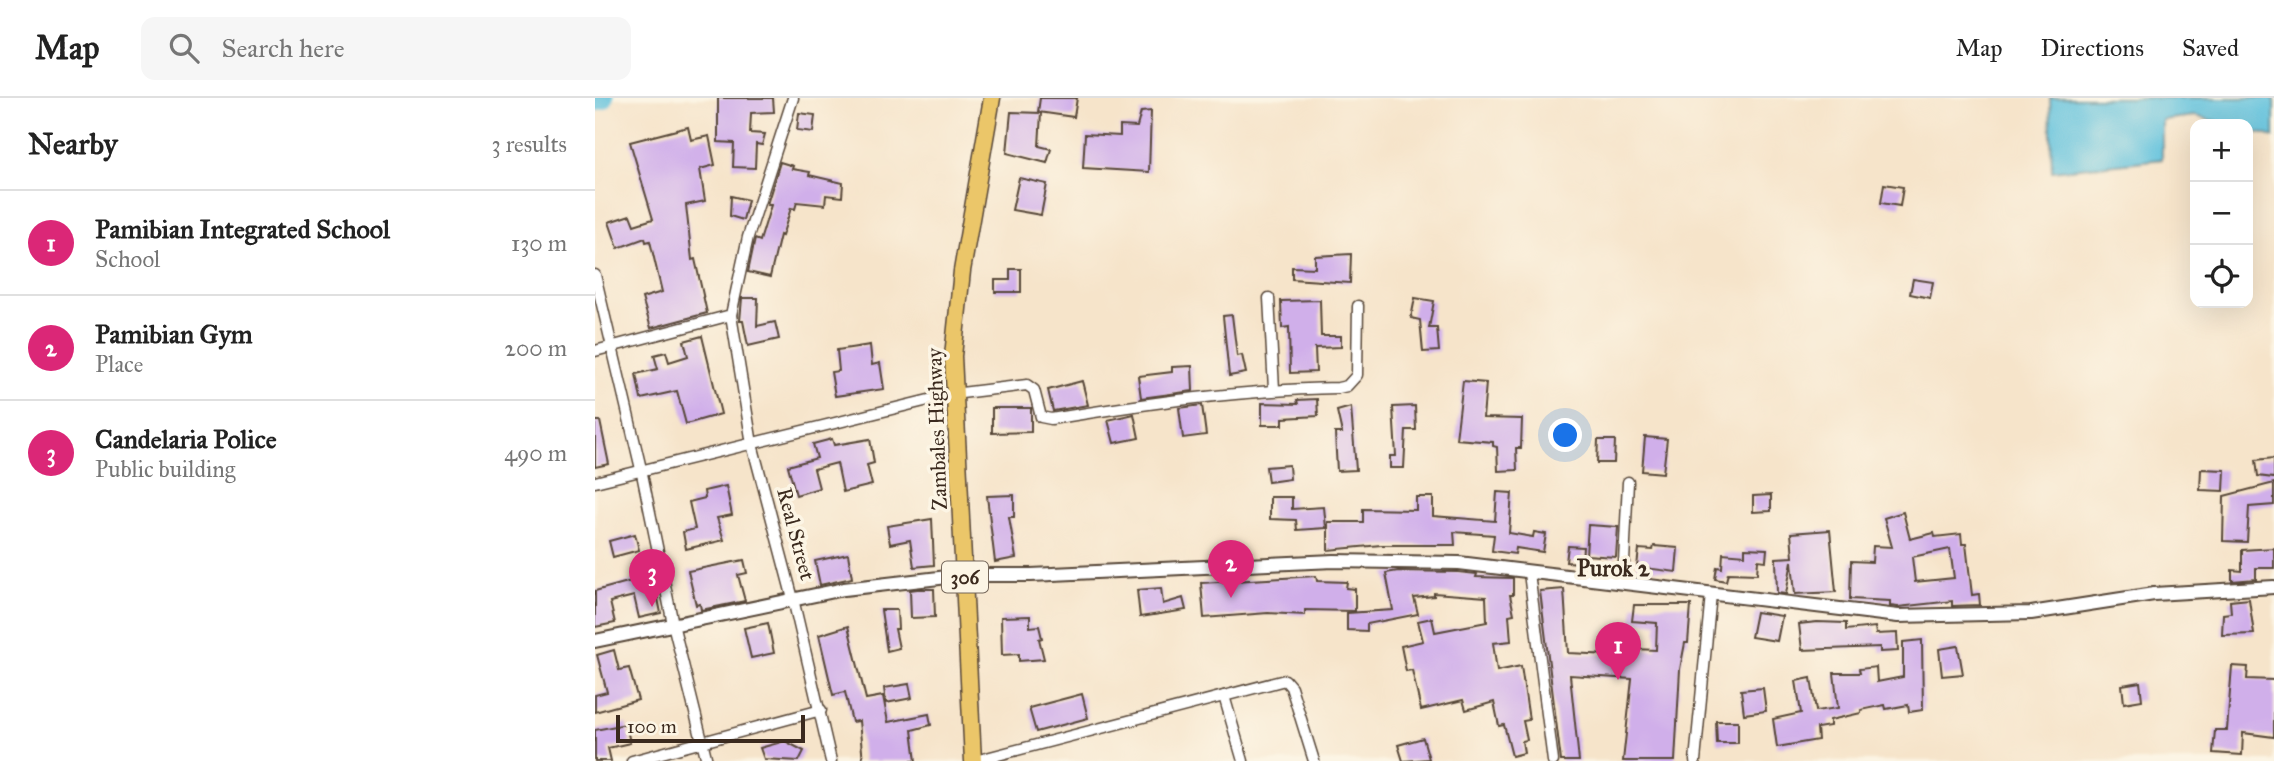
<!DOCTYPE html>
<meta charset="utf-8">
<style>
:root{--surface:#fff;--page:#f6f6f6;--text:#222;--muted:#767676;--line:#e0e0e0;--accent:#db2777}
body{margin:0;font-family:"IM FELL Great Primer",serif;background:var(--page);color:var(--text)}
.controls{position:absolute;right:21px;top:21px;display:grid;overflow:hidden;border-radius:14px;box-shadow:0 7px 28px #0002}
.controls button{width:63px;height:63px;display:grid;place-items:center;padding:0;border:0;border-bottom:2px solid var(--line);background:var(--surface);color:var(--text);font:35px sans-serif}
.scale{position:absolute;left:21px;bottom:18px;width:189px;box-sizing:border-box;padding-left:7px;border:4px solid #3b2a1e;border-top:0;font-size:19px;line-height:24px;white-space:nowrap;color:#3b2a1e;-webkit-text-stroke:5px #fcf5e5;paint-order:stroke}
.you{position:absolute;left:971px;top:338px;width:24px;height:24px;margin:-18px;border:5px solid #fff;border-radius:50%;background:#1a73e8;box-shadow:0 0 0 10px #1a73e833}
.badge{display:grid;place-items:center;width:46px;height:46px;border-radius:50%;background:var(--accent);color:#fff;font-size:23px;font-weight:700}
.pin{position:absolute;translate:-50% -58px;filter:drop-shadow(0 2px 4px #0008)}
.pin::after{content:'';position:absolute;top:37px;width:24px;height:21px;background:inherit;clip-path:polygon(0 0,100% 0,50% 100%)}
.list{margin:0;padding:0;list-style:none}
h2{display:flex;justify-content:space-between;align-items:center;height:91px;margin:0;padding:0 28px;font-size:30px}
h2 small{font-size:23px;font-weight:400;color:var(--muted)}
.list li{display:grid;grid-template-columns:46px 1fr auto;gap:21px;align-items:center;box-sizing:border-box;height:105px;padding:0 28px;border-top:2px solid var(--line)}
.list b{display:block;font-size:26px;white-space:nowrap}
.list p{margin:0;font-size:23px;white-space:nowrap;color:var(--muted)}
.list em{font-size:23px;font-style:normal;color:var(--muted)}
.icon{flex:none;width:38px;height:38px;fill:none;stroke:currentColor;stroke-width:2;stroke-linecap:round;stroke-linejoin:round}
.map{position:relative;flex:none;width:1679px;height:663px;overflow:hidden}
header{display:flex;align-items:center;gap:42px;box-sizing:border-box;height:98px;padding:0 35px;background:var(--surface);border-bottom:2px solid var(--line)}
header strong{font-size:33px}
nav{display:flex;gap:38px;margin-inline-start:auto;font-size:24px}
.search{width:490px;height:63px;background:var(--page);display:flex;align-items:center;gap:18px;box-sizing:border-box;padding:0 24px;border-radius:14px;color:var(--muted);font-size:26px}
main{display:flex}
aside{flex:1;background:var(--surface)}
.map>svg:first-child{display:block}
</style>
<header>
<strong>Map</strong>
<div class="search"><svg class="icon" aria-label="search" viewBox="0 0 24 24"><circle cx="10" cy="10" r="6"/><path d="M15 15l6 6"/></svg>Search here</div>
<nav><a>Map</a><a>Directions</a><a>Saved</a></nav>
</header>
<main>
<aside>
<h2>Nearby<small>3 results</small></h2>
<ul class="list">
<li><span class="badge">1</span><div><b>Pamibian Integrated School</b><p>School</p></div><em>130 m</em></li>
<li><span class="badge">2</span><div><b>Pamibian Gym</b><p>Place</p></div><em>200 m</em></li>
<li><span class="badge">3</span><div><b>Candelaria Police</b><p>Public building</p></div><em>490 m</em></li>
</ul>
</aside>
<div class="map">
<svg width="1679" height="663" viewBox="0 0 1679 663">
<rect width="100%" height="100%" fill="#fcf5e5"/>
<filter id="ink" filterUnits="userSpaceOnUse"><feTurbulence type="fractalNoise" baseFrequency=".0143" numOctaves="2"/><feDisplacementMap in="SourceGraphic" scale="14" xChannelSelector="R" yChannelSelector="G"/><feConvolveMatrix kernelMatrix="1 2 1 2 8 2 1 2 1" color-interpolation-filters="sRGB"/></filter>
<filter id="wash" filterUnits="userSpaceOnUse"><feTurbulence type="fractalNoise" baseFrequency=".00686" numOctaves="4" result="noise"/><feDisplacementMap in="SourceGraphic" scale="28" xChannelSelector="R" yChannelSelector="G"/><feGaussianBlur stdDeviation="1.57" result="paint"/><feColorMatrix in="noise" values="0 0 0 0 0 0 0 0 0 0 0 0 0 0 0 0 0 1.4 0 .05"/><feComposite in="paint" operator="in"/></filter>
<g filter="url(#wash)">
<rect width="100%" height="100%" fill="#f6e4ca"/>
<path fill="#5fc1dd" stroke="#4d767e" stroke-width="2" d="M1455,0H1679V39L1653,32V26H1631L1600,18L1567,22V61L1457,73Z"/>
<g fill="none" stroke-linecap="round" stroke-linejoin="round">
<path stroke="#5fc1dd" stroke-width="23" d="M0,2L7,0"/>
</g>
<g id="blocks">
<g fill="#d0afea" fill-rule="evenodd">
<path d="M123,0H178L179,14L156,15L155,35L170,36L167,47L161,46L160,70L138,69L139,45L123,44Z"/>
<path d="M445,0H482L479,19L443,14Z"/>
<path d="M556,13L554,74L488,70L490,36L525,38V28L542,29L546,14Z"/>
<path d="M416,14L446,15L444,48L456,51L452,65L412,55Z"/>
<path d="M204,15L220,17L218,34L202,32Z"/>
<path d="M93,29L96,42L114,38L120,67L105,71L110,103L91,107L97,162L100,161L112,215L56,230L47,200L67,194L55,143L51,144L50,140L23,150L14,124L35,117L39,127L58,121L35,44Z"/>
<path d="M185,64L198,68L197,71L215,74L214,77L248,85L247,99L231,97L230,107L202,104L200,111L196,110L187,138L185,137L175,179L153,174L160,141L165,143L176,107H172L173,103Z"/>
<path d="M424,80L452,86L446,117L417,112Z"/>
<path d="M1289,86L1308,89L1305,108L1286,105Z"/>
<path d="M136,98L153,102L148,122L135,118Z"/>
<path d="M756,156L755,185L697,181V169L720,170V158Z"/>
<path d="M415,171H426V194H400V182H415Z"/>
<path d="M1318,181L1338,184L1335,200L1315,196Z"/>
<path d="M147,200H163L162,228L180,224L184,241L153,248L148,223H145Z"/>
<path d="M820,200L839,203L834,230H842L844,253L828,254L825,222L816,220Z"/>
<path d="M725,202L726,238H746V249L720,250L721,274L695,275L694,229L687,230L686,203Z"/>
<path d="M637,217L642,258L647,257L651,275L634,278L628,218Z"/>
<path d="M107,238L126,316L91,326L82,293L46,301L41,276L63,271L59,257L71,254L74,264L93,258L89,243Z"/>
<path d="M275,247L277,267L285,265L289,291L240,298L236,274L244,273L242,252Z"/>
<path d="M597,268L598,293L546,300L543,278L577,274V269Z"/>
<path d="M487,283L493,307L458,313L453,292Z"/>
<path d="M868,283L891,285L888,320L927,321L926,350H921L922,372L903,373L902,349L898,348V344L861,341Z"/>
<path d="M722,301L723,318L688,320V327H667V305L703,306L702,302Z"/>
<path d="M607,307L611,337L588,340L584,310Z"/>
<path d="M820,308L821,332H811L809,370H795V358H801L798,309Z"/>
<path d="M756,309L761,372L742,373L740,335H747L742,313Z"/>
<path d="M397,310H436V334L397,335Z"/>
<path d="M539,316L544,340L519,345L513,322Z"/>
<path d="M0,323H5L14,366L0,369Z"/>
<path d="M1050,339L1072,341L1068,375L1047,373Z"/>
<path d="M237,341L239,347L275,341L279,365L272,367L277,387L248,394L242,365L219,371L224,390L201,397L193,368L222,360L218,346Z"/>
<path d="M1003,342H1020L1019,365H1002Z"/>
<path d="M1679,360V380L1663,378L1661,362Z"/>
<path d="M694,367L695,381L673,384L671,369Z"/>
<path d="M1606,371L1630,372L1629,393L1605,392Z"/>
<path d="M1679,385V407L1654,409L1652,444L1628,443L1629,398Z"/>
<path d="M131,388L137,417L122,420L129,442L91,451L88,434L100,431L94,404L110,400L109,393Z"/>
<path d="M902,394L917,395L914,435L938,439L939,434L951,436L948,454L921,450L920,456L897,453L899,437L859,434L860,447H786L733,452V424H768V411L821,412V399H838V418L900,423Z"/>
<path d="M419,397V419H414L421,460L400,464L392,398Z"/>
<path d="M1176,397V413L1158,414V398Z"/>
<path d="M675,399H697V411L729,409L731,430L702,432L701,422L675,421Z"/>
<path d="M1308,414L1315,441L1339,435L1340,439L1366,436L1367,446H1371L1377,497L1384,496L1385,507L1357,508V503L1303,509L1295,508V503L1255,501L1256,463L1277,464L1278,448L1297,449L1289,420ZM1355,451L1359,480L1320,484L1317,459Z"/>
<path d="M337,421L339,467L319,469L315,442L295,446L292,428Z"/>
<path d="M993,427L1023,429L1021,459L991,457Z"/>
<path d="M1235,432L1241,494L1200,496L1197,463L1191,496L1182,495L1181,460L1198,459L1196,435Z"/>
<path d="M40,436L44,452L18,459L14,443Z"/>
<path d="M973,448L988,449L987,465L971,464Z"/>
<path d="M1059,448L1083,450L1081,474L1042,469L1044,451L1058,452Z"/>
<path d="M1150,450L1172,451L1171,463L1163,462L1162,476L1133,475L1131,483L1120,481L1122,469L1127,470L1128,455L1150,457Z"/>
<path d="M1679,450V470H1661V481L1637,483V472L1647,473V452Z"/>
<path d="M253,456L257,480L225,487L220,463Z"/>
<path d="M149,462L152,475L143,477L150,503L106,512L105,506L101,507L93,473Z"/>
<path d="M803,473L863,474L882,476L881,479L918,480V497H915L919,516L914,517L916,543L898,545L902,573L926,568L934,622L928,623L932,642L927,643L929,655L917,658L909,627L904,628L899,604L871,612L868,602L826,612L817,572L811,573L806,548L828,543L823,523L837,520L840,534L892,524L891,499L839,495V498L819,500L823,516L772,526V533L752,532V515L798,512L791,475Z"/>
<path d="M721,478L722,483L752,484L751,490L760,491V513L710,512V517L673,515L609,520L606,485Z"/>
<path d="M51,479L56,497L62,496L66,515L44,520L39,498L15,504L20,525L0,529V493Z"/>
<path d="M566,490L568,506L588,500L591,512L545,519L542,492Z"/>
<path d="M322,491H339L340,519L316,520L315,492Z"/>
<path d="M969,491L973,555L1039,558L1040,551L1061,552L1062,525L1037,523L1039,507H1096L1093,545H1090L1085,571L1080,663H1028L1037,581L975,577L984,663H966L945,493Z"/>
<path d="M1654,501L1659,536L1627,537L1628,516L1636,515L1635,503Z"/>
<path d="M286,512H302L303,531H300L304,550L292,553Z"/>
<path d="M1161,514L1187,518L1182,543L1156,539Z"/>
<path d="M435,518V529L444,528L447,540L444,541L449,561L424,563V556L407,557L406,519Z"/>
<path d="M1222,524L1251,525V532L1280,529L1281,536L1302,535L1303,553L1285,554V549L1207,552L1204,526Z"/>
<path d="M173,525L179,555L156,560L149,530Z"/>
<path d="M253,528L271,601L288,598L293,624L334,616L336,627L317,632L321,663H268L264,623L257,624L250,594L238,597L224,537Z"/>
<path d="M1327,542L1328,612L1314,614L1313,607L1291,611L1290,607L1266,612V615L1235,622V628L1222,630L1223,642L1182,649L1178,621L1206,615L1201,583L1216,580L1221,613L1243,610L1239,575H1265L1264,571L1281,569L1282,584L1308,579V544Z"/>
<path d="M1363,548L1368,576L1347,578L1344,551Z"/>
<path d="M19,552L24,572L34,570L43,602L0,614V597L12,594L2,557Z"/>
<path d="M1637,568L1653,569L1652,581L1679,582V639L1648,635L1647,657L1618,655L1620,632H1632Z"/>
<path d="M1545,584L1547,602L1529,605L1527,587Z"/>
<path d="M314,586L317,600L291,605L289,590Z"/>
<path d="M1168,590L1171,613L1149,616L1146,592Z"/>
<path d="M487,596L493,620L441,634L434,610Z"/>
<path d="M1121,623H1143V645H1122Z"/>
<path d="M31,626L35,645L13,650L16,663H0V632Z"/>
<path d="M828,640L834,661L808,663L803,647Z"/>
<path d="M190,643L209,653L204,663L169,661L165,650Z"/>
</g>
</g>
</g>
<g filter="url(#ink)">
<use href="#blocks" fill-opacity="0" stroke="#574638" stroke-width="2"/>
<g fill="none" stroke-linecap="round" stroke-linejoin="round">
<defs>
<g id="minor">
<path d="M0,177L46,371L78,526L112,663"/>
<path d="M674,200L679,291"/>
<path d="M136,217L157,346L198,501L236,663"/>
<path d="M0,253L136,217L153,139L198,0"/>
<path d="M0,384L358,296L432,287L439,292L446,319L456,321C552,305 646,292 743,290L752,288L762,277L763,208"/>
<path d="M934,475L958,663"/>
<path d="M1028,484L1033,384"/>
<path d="M629,598L648,663"/>
<path d="M37,663L226,612"/>
<path d="M380,663L690,582L696,589L719,663"/>
<path d="M1100,663L1116,496"/>
</g>
<path id="tertiary" d="M0,543L249,491L370,477H436L739,463L864,465L1303,518L1436,515L1559,496L1679,489"/>
<path id="primary" d="M378,663L358,258L367,173L397,0"/>
</defs>
<use href="#minor" stroke="#574638" stroke-width="13"/>
<use href="#tertiary" stroke="#574638" stroke-width="16"/>
<use href="#primary" stroke="#574638" stroke-width="19"/>
<use href="#minor" stroke="#fff" stroke-width="10"/>
<use href="#tertiary" stroke="#fff" stroke-width="12"/>
<use href="#primary" stroke="#ebc669" stroke-width="16"/>
</g>
</g>
<g text-anchor="middle" dominant-baseline="central" stroke-width="7" stroke-linejoin="round" paint-order="stroke">
<rect fill="#fcf5e5" stroke="#75675a" stroke-width="2" x="347" y="463.5" width="46" height="31" rx="5"/>
<g font-size="19" font-weight="bold" fill="#3b2a1e">
<text x="370" y="479">306</text>
</g>
<g font-size="21" fill="#3b2a1e" stroke="#fcf5e5">
<text transform="translate(342 331) rotate(-92)">Zambales Highway</text>
<text transform="translate(201 436) rotate(75)">Real Street</text>
</g>
<g font-size="23" font-weight="bold" fill="#3b2a1e" stroke="#fcf5e5">
<text x="1018" y="470">Purok 2</text>
</g>
</g>
</svg>
<div class="controls">
<button>+</button>
<button>−</button>
<button><svg class="icon" aria-label="locate" viewBox="0 0 24 24"><circle cx="12" cy="12" r="6"/><path d="M12 2v4M12 18v4M2 12h4M18 12h4"/></svg></button>
</div>
<div class="scale">100 m</div>
<div class="you"></div>
<div class="pin badge" style="left:1023px;top:582px">1</div>
<div class="pin badge" style="left:636px;top:500px">2</div>
<div class="pin badge" style="left:57px;top:509px">3</div>
</div>
</main>
